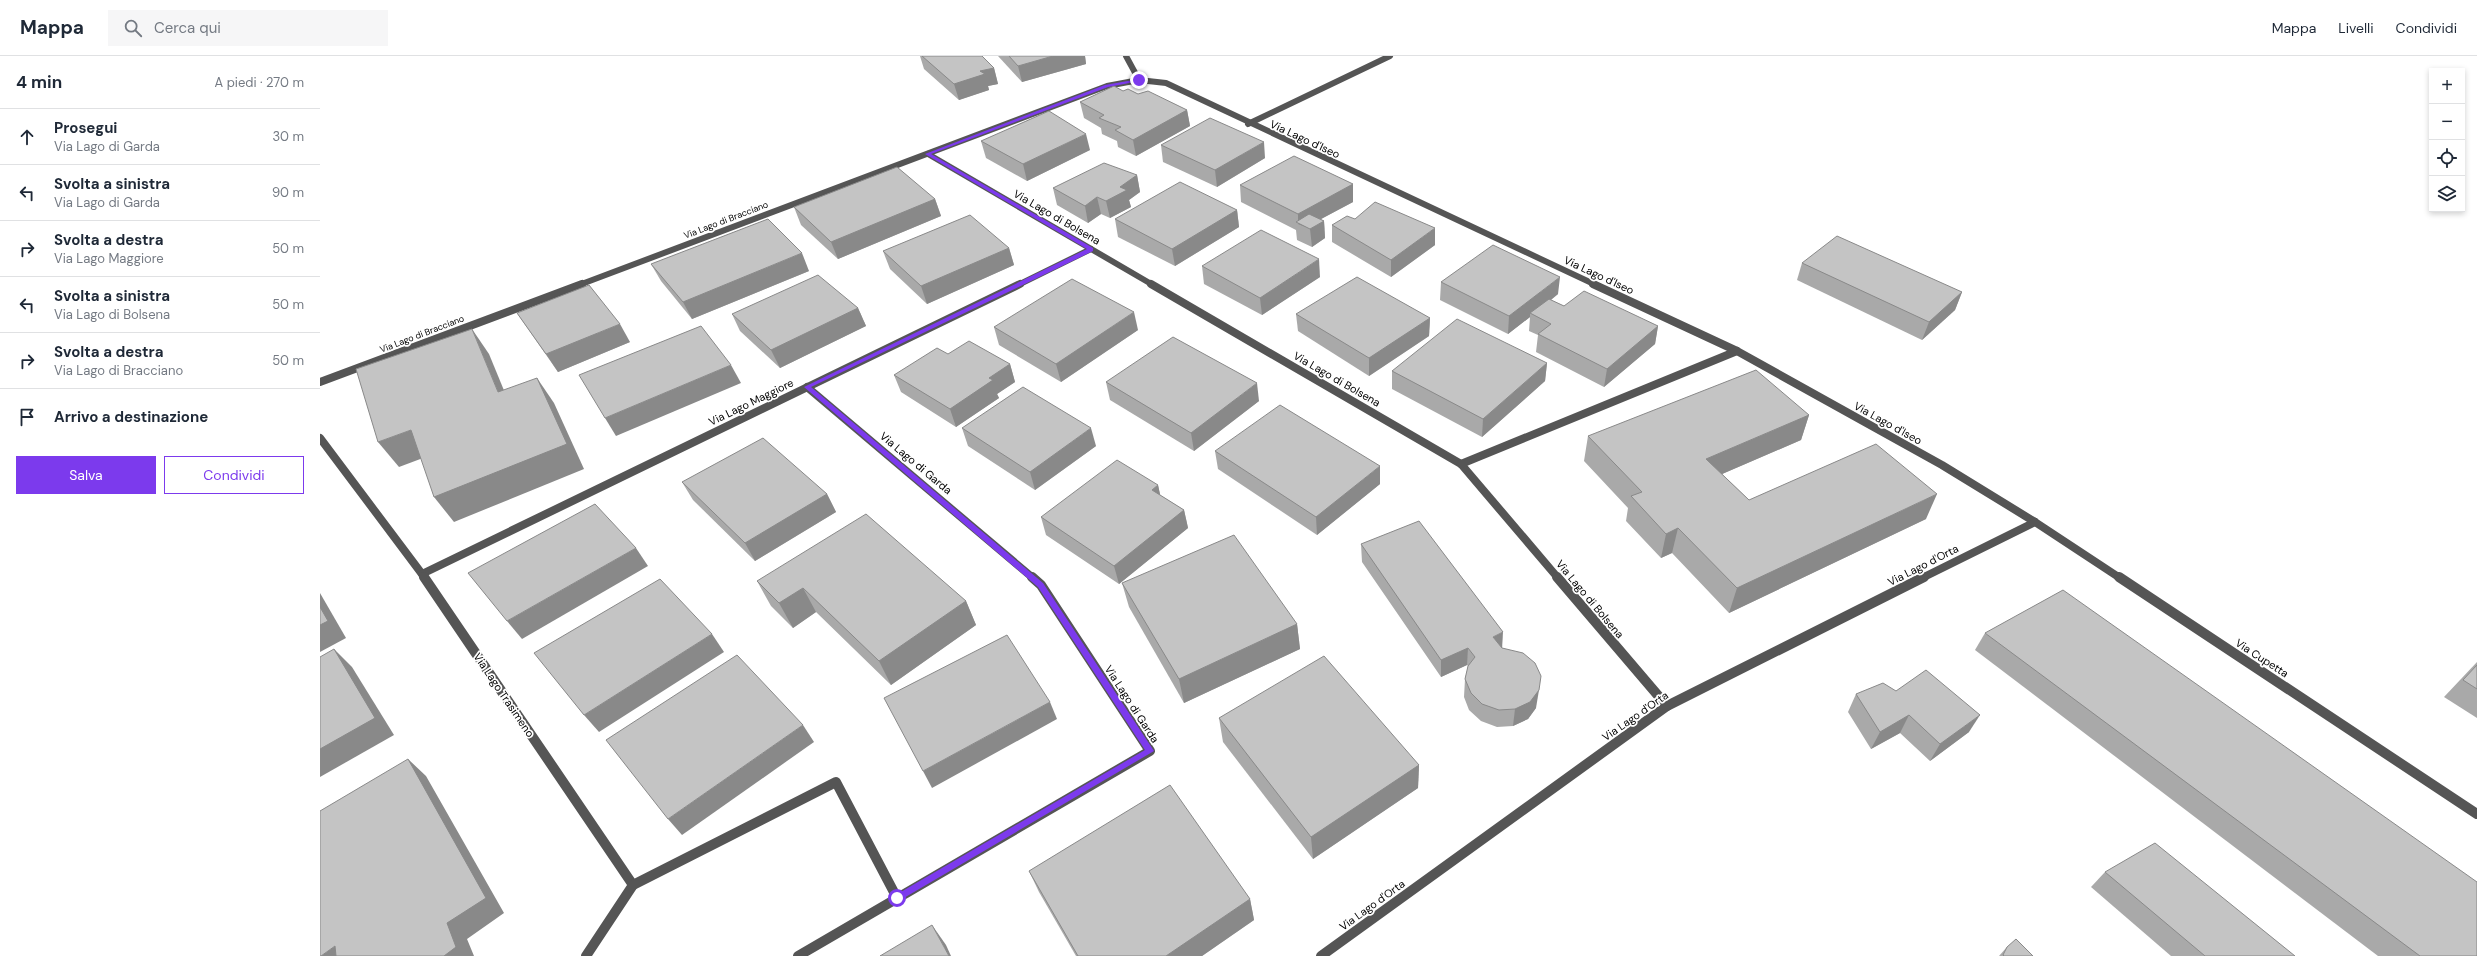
<!DOCTYPE html>
<html lang="it">
<meta charset="utf-8">
<style>
:root{--surface:#fff;--page:#f6f6f7;--text:#1f2937;--muted:#747a83;--line:#e0e1e3;--accent:#7c3aed}
body{margin:0;font-family:"DM Sans",sans-serif;background:var(--page);color:var(--text)}
.controls{position:absolute;right:12px;top:12px;display:grid;overflow:hidden;border-radius:0px;box-shadow:0 2px 6px #0003}
.controls button{width:36px;height:36px;display:grid;place-items:center;padding:0;border:0;border-bottom:1px solid var(--line);background:var(--surface);color:var(--text);font:20px sans-serif}
.stop{position:absolute;width:12px;height:12px;margin:-9px;border:3px solid #7c3aed;border-radius:50%;background:#fff}
.stop.end{background:#7c3aed;border-color:#fff;box-shadow:0 1px 4px #0008}
.list{margin:0;padding:0;list-style:none}
h2{display:flex;justify-content:space-between;align-items:center;height:52px;margin:0;padding:0 16px;font-size:17px}
h2 small{font-size:13px;font-weight:400;color:var(--muted)}
.list li{display:grid;grid-template-columns:26px 1fr auto;gap:12px;align-items:center;box-sizing:border-box;height:56px;padding:0 16px;border-top:1px solid var(--line)}
.list b{display:block;font-size:15px;white-space:nowrap}
.list p{margin:0;font-size:13px;white-space:nowrap;color:var(--muted)}
.list em{font-size:13px;font-style:normal;color:var(--muted)}
.actions{display:flex;gap:8px;padding:12px 16px}
.actions a{flex:1;padding:9px 0;border:1px solid var(--accent);border-radius:0px;text-align:center;font-size:14px;color:var(--accent)}
.actions .main{background:var(--accent);color:#fff}
.icon{flex:none;width:22px;height:22px;fill:none;stroke:currentColor;stroke-width:2;stroke-linecap:round;stroke-linejoin:round}
.map{position:relative;flex:none;width:2157px;height:900px;overflow:hidden}
header{display:flex;align-items:center;gap:24px;box-sizing:border-box;height:56px;padding:0 20px;background:var(--surface);border-bottom:1px solid var(--line)}
header strong{font-size:19px}
nav{display:flex;gap:22px;margin-inline-start:auto;font-size:14px}
.search{width:280px;height:36px;background:var(--page);display:flex;align-items:center;gap:10px;box-sizing:border-box;padding:0 14px;border-radius:0px;color:var(--muted);font-size:15px}
main{display:flex}
aside{flex:1;background:var(--surface)}
.map>svg:first-child{display:block}
</style>
<header>
<strong>Mappa</strong>
<div class="search"><svg class="icon" aria-label="search" viewBox="0 0 24 24"><circle cx="10" cy="10" r="6"/><path d="M15 15l6 6"/></svg>Cerca qui</div>
<nav><a>Mappa</a><a>Livelli</a><a>Condividi</a></nav>
</header>
<main>
<aside>
<h2>4 min<small>A piedi · 270 m</small></h2>
<ul class="list">
<li><svg class="icon" aria-label="ahead" viewBox="0 0 24 24"><path d="M12 20V5M6 11l6-6 6 6"/></svg><div><b>Prosegui</b><p>Via Lago di Garda</p></div><em>30 m</em></li>
<li><svg class="icon" aria-label="left" viewBox="0 0 24 24"><path d="M17 20v-9H6M10 6l-5 5 5 5"/></svg><div><b>Svolta a sinistra</b><p>Via Lago di Garda</p></div><em>90 m</em></li>
<li><svg class="icon" aria-label="right" viewBox="0 0 24 24"><path d="M7 20v-9h11M14 6l5 5-5 5"/></svg><div><b>Svolta a destra</b><p>Via Lago Maggiore</p></div><em>50 m</em></li>
<li><svg class="icon" aria-label="left" viewBox="0 0 24 24"><path d="M17 20v-9H6M10 6l-5 5 5 5"/></svg><div><b>Svolta a sinistra</b><p>Via Lago di Bolsena</p></div><em>50 m</em></li>
<li><svg class="icon" aria-label="right" viewBox="0 0 24 24"><path d="M7 20v-9h11M14 6l5 5-5 5"/></svg><div><b>Svolta a destra</b><p>Via Lago di Bracciano</p></div><em>50 m</em></li>
<li><svg class="icon" aria-label="arrive" viewBox="0 0 24 24"><path d="M6 21V4h12l-3 4 3 4H6"/></svg><div><b>Arrivo a destinazione</b></div></li>
</ul>
<div class="actions"><a class="main">Salva</a><a>Condividi</a></div>
</aside>
<div class="map">
<svg width="2157" height="900" viewBox="0 0 2157 900">
<rect width="100%" height="100%" fill="#fff"/>
<g fill="none" stroke-linecap="round" stroke-linejoin="round">
<path stroke="#555" stroke-width="6" d="M928,68L1070,0"/>
<g stroke="#555" stroke-width="6">
<path d="M806,0L819,24"/>
<path d="M608,98L833,229"/>
<path d="M259,229L787,30L819,24L846,27L1276,229"/>
<path d="M698,229L771,193"/>
</g>
<g stroke="#555" stroke-width="8">
<path d="M831,228L1141,408L1238,522"/>
<path d="M1273,228L1417,295L1622,409L1715,466L1800,522"/>
<path d="M0,326L262,228"/>
<path d="M487,331L713,522"/>
<path d="M0,382L105,522"/>
<path d="M1141,408L1417,295"/>
<path d="M102,518L700,228"/>
<path d="M1602,522L1715,466"/>
</g>
<g stroke="#555" stroke-width="10">
<path d="M104,521L313,829"/>
<path d="M1237,521L1347,650"/>
<path d="M1799,521L2157,758"/>
<path d="M266,900L313,829L516,726L577,842"/>
<path d="M478,900L830,695L721,529L712,521"/>
<path d="M1001,900L1347,650L1604,521"/>
</g>
</g>
<g fill="#a9a9a9">
<path d="M600,0H662L674,12L678,28L668,30L669,34L639,44L604,13Z"/>
<path d="M678,0H765L766,8L702,26Z"/>
<path d="M803,35L818,38L867,54L870,70L816,100L798,91L797,85L782,78L781,72L764,62L760,46Z"/>
<path d="M661,85L770,94L707,125L666,102Z"/>
<path d="M841,89L945,102L897,131L843,106Z"/>
<path d="M817,119L820,136L809,144L811,151L790,162L781,158L768,167L737,149L733,132Z"/>
<path d="M1033,128V146L1001,163L1004,165L1005,182L992,191L977,184L976,174L921,146L920,129Z"/>
<path d="M615,143L621,160L518,203L481,169L474,151Z"/>
<path d="M917,154L919,171L855,210L798,181L795,163Z"/>
<path d="M1035,163L1115,189L1071,221L1012,186V169Z"/>
<path d="M689,192L694,209L607,248L570,213L563,195Z"/>
<path d="M1482,207L1642,236L1635,254L1602,284L1477,224Z"/>
<path d="M331,208L489,215L372,263L341,225Z"/>
<path d="M882,210L1000,221L942,259L884,228Z"/>
<path d="M1121,226L1238,238L1231,244L1244,250L1338,270L1335,288L1284,331L1216,296L1218,279L1209,275L1210,261L1188,278L1120,244Z"/>
<path d="M538,252L546,270L460,312L420,275L412,258Z"/>
<path d="M197,257L310,286L238,316Z"/>
<path d="M976,258L1110,262L1109,280L1049,320L978,275Z"/>
<path d="M674,271L818,274L741,326L679,289Z"/>
<path d="M628,298L690,308L695,326L677,338L679,342L636,371L581,336L574,319Z"/>
<path d="M1227,307L1225,325L1162,381L1072,333V315Z"/>
<path d="M786,326L939,345L874,395L790,344Z"/>
<path d="M1489,359L1481,384L1402,418L1429,444L1606,463L1409,557L1352,497L1341,502L1306,465L1308,452L1264,405L1268,380Z"/>
<path d="M642,372L776,390L715,434L648,390Z"/>
<path d="M895,395L1060,428L997,479L898,413Z"/>
<path d="M362,426L507,438L516,456L435,505L373,444Z"/>
<path d="M838,429L840,439L864,454L868,472L799,528L726,479L721,461Z"/>
<path d="M1041,488L1182,592L1216,652L1208,663L1193,670L1177,671L1161,665L1149,654L1144,641L1145,623L1148,610L1147,609L1121,621L1042,506Z"/>
<path d="M437,525L646,545L656,569L571,629L496,556L473,572L451,550Z"/>
<path d="M802,527L977,568L980,593L864,647L809,551Z"/>
<path d="M1665,577L2157,900H2058L1655,594Z"/>
<path d="M2157,606V662L2124,641Z"/>
<path d="M1536,638L1649,676L1610,705L1580,677L1551,693L1528,656Z"/>
<path d="M899,662L1099,709L1098,732L993,803L903,686Z"/>
<path d="M709,815L930,843L934,864L882,900H756L719,836Z"/>
<path d="M1785,816L1975,900H1851L1771,831Z"/>
<path d="M1687,891L1713,900H1679Z"/>
</g>
<g fill="#898989">
<path d="M733,0H765L766,8L702,26L698,10Z"/>
<path d="M674,12L678,28L668,30L669,34L639,44L634,28L660,15Z"/>
<path d="M867,54L870,70L816,100L813,84Z"/>
<path d="M766,78L770,94L707,125L703,108Z"/>
<path d="M944,86L945,102L897,131L895,114Z"/>
<path d="M817,119L820,136L809,144L811,151L790,162L786,145L800,131Z"/>
<path d="M1033,128V146L986,171L978,168V158Z"/>
<path d="M777,141L781,158L768,167L765,150Z"/>
<path d="M615,143L621,160L518,203L511,186Z"/>
<path d="M917,154L919,171L855,210L852,193Z"/>
<path d="M1004,165L1005,182L992,191L990,173Z"/>
<path d="M1115,172V189L1071,221V204Z"/>
<path d="M689,192L694,209L607,248L601,230Z"/>
<path d="M482,197L489,215L372,263L363,246Z"/>
<path d="M999,203L1000,221L942,259L940,242Z"/>
<path d="M1240,221L1238,238L1213,258L1210,257V261L1188,278L1189,260Z"/>
<path d="M1642,236L1635,254L1602,284L1609,266Z"/>
<path d="M538,252L546,270L460,312L451,294Z"/>
<path d="M814,256L818,274L741,326L736,308Z"/>
<path d="M1110,262L1109,280L1049,320V302Z"/>
<path d="M300,268L310,286L238,316L226,298Z"/>
<path d="M1338,270L1335,288L1284,331L1287,313Z"/>
<path d="M152,273L169,298L195,361L178,336Z"/>
<path d="M1227,307L1225,325L1162,381L1163,363Z"/>
<path d="M690,308L695,326L677,338L679,342L636,371L630,353L669,322Z"/>
<path d="M411,309L421,327L296,380L285,362Z"/>
<path d="M217,322L234,347L264,413L134,466L114,441Z"/>
<path d="M937,327L939,345L874,395L871,377Z"/>
<path d="M1489,359L1481,384L1379,428L1386,403Z"/>
<path d="M771,372L776,390L715,434L710,416Z"/>
<path d="M91,374L111,399L79,411L58,386Z"/>
<path d="M1060,410V428L997,479L996,461Z"/>
<path d="M838,429L842,447L832,434Z"/>
<path d="M507,438L516,456L435,505L425,487Z"/>
<path d="M1617,438L1606,463L1409,557L1417,532Z"/>
<path d="M864,454L868,472L799,528L794,510Z"/>
<path d="M1358,472L1352,497L1341,502L1346,478Z"/>
<path d="M316,492L328,510L202,583L187,565Z"/>
<path d="M483,532L496,556L473,572L459,547Z"/>
<path d="M0,537L26,582L0,596Z"/>
<path d="M646,545L656,569L571,629L559,605Z"/>
<path d="M977,568L980,593L864,647L859,623Z"/>
<path d="M1183,576L1182,594L1173,581Z"/>
<path d="M392,578L404,596L279,676L264,659Z"/>
<path d="M1148,592L1147,609L1121,621V604Z"/>
<path d="M14,593L32,611L74,679L0,721V693Z"/>
<path d="M1219,634L1216,652L1208,663L1193,670L1195,653Z"/>
<path d="M730,646L737,663L612,732L603,715Z"/>
<path d="M1589,659L1580,677L1551,693L1560,676Z"/>
<path d="M1660,659L1649,676L1610,705L1620,688Z"/>
<path d="M483,669L494,686L362,779L348,763Z"/>
<path d="M88,703L106,720L184,857L147,883L154,900H124L127,867Z"/>
<path d="M1099,709L1098,732L993,803L991,781Z"/>
<path d="M930,843L934,864L882,900H846Z"/>
<path d="M612,869L626,889L631,900H629Z"/>
<path d="M15,890L30,900H1Z"/>
</g>
<g fill="#c4c4c4" stroke="#898989">
<path d="M602,0H662L674,12L660,15L665,18L634,28Z"/>
<path d="M689,0H733L698,10Z"/>
<path d="M794,30L803,35L808,33L818,38L828,35L867,54L813,84L795,74L801,71L779,62L784,59L760,46Z"/>
<path d="M729,55L766,78L703,108L661,85Z"/>
<path d="M890,62L944,86L895,114L841,89Z"/>
<path d="M974,100L1033,128L978,158L920,129Z"/>
<path d="M784,107L817,119L800,131L807,134L786,145L777,141L765,150L733,132Z"/>
<path d="M577,111L615,143L511,186L474,151Z"/>
<path d="M860,126L917,154L852,193L795,163Z"/>
<path d="M1055,146L1115,172L1071,204L1012,169L1027,160L1035,163Z"/>
<path d="M989,158L1004,165L990,173L976,166Z"/>
<path d="M650,159L689,192L601,230L563,195Z"/>
<path d="M448,163L482,197L363,246L331,208Z"/>
<path d="M941,174L999,203L940,242L882,210Z"/>
<path d="M1517,180L1642,236L1609,266L1482,207Z"/>
<path d="M1173,189L1240,221L1189,260L1121,226Z"/>
<path d="M498,219L538,252L451,294L412,258Z"/>
<path d="M1037,221L1110,262L1049,302L976,258Z"/>
<path d="M752,223L814,256L736,308L674,271Z"/>
<path d="M269,229L300,268L226,298L197,257Z"/>
<path d="M1264,235L1338,270L1287,313L1218,278L1231,268L1210,257L1229,243L1244,250Z"/>
<path d="M1137,263L1227,307L1163,363L1072,315Z"/>
<path d="M381,270L411,309L285,362L259,319Z"/>
<path d="M152,273L178,336L217,322L247,388L114,441L91,374L58,386L36,313Z"/>
<path d="M853,281L937,327L871,377L786,326Z"/>
<path d="M649,285L690,308L669,322L673,324L630,353L574,319L617,292L628,298Z"/>
<path d="M1436,314L1489,359L1386,403L1429,444L1556,388L1617,438L1417,532L1358,472L1346,478L1311,440L1322,436L1268,380Z"/>
<path d="M703,331L771,372L710,416L642,372Z"/>
<path d="M960,349L1060,410L996,461L895,395Z"/>
<path d="M443,382L507,438L425,487L362,426Z"/>
<path d="M797,404L838,429L832,434L864,454L794,510L721,461Z"/>
<path d="M275,448L316,492L187,565L148,517Z"/>
<path d="M546,458L646,545L559,605L483,532L459,547L437,525Z"/>
<path d="M1099,465L1183,576L1173,581L1182,592L1203,597L1215,607L1221,620L1219,634L1210,646L1195,653L1179,654L1162,648L1151,637L1145,623L1148,610L1155,601L1148,592L1121,604L1041,488Z"/>
<path d="M914,479L977,568L859,623L802,527Z"/>
<path d="M340,523L392,578L264,659L214,597Z"/>
<path d="M1743,534L2157,826V900H2100L1665,577Z"/>
<path d="M0,551L8,565L0,569Z"/>
<path d="M687,579L730,646L603,715L564,642Z"/>
<path d="M14,593L55,662L0,693V601Z"/>
<path d="M417,599L483,669L348,763L286,684Z"/>
<path d="M1004,600L1099,709L991,781L899,662Z"/>
<path d="M2157,609V633L2143,624Z"/>
<path d="M1606,614L1660,659L1620,688L1589,659L1560,676L1536,638L1563,627L1576,635Z"/>
<path d="M88,703L166,842L127,867L136,891L124,900H16L15,890L1,900H0V755Z"/>
<path d="M850,729L930,843L846,900H758L709,815Z"/>
<path d="M1835,787L1975,900H1885L1785,816Z"/>
<path d="M612,869L629,900H560Z"/>
<path d="M1696,883L1713,900H1684L1683,899L1687,891Z"/>
</g>
<path fill="#7c3aed" d="M819,23L820,25L788,31L611,98L773,192V195L491,331L723,527L834,695L577,846L574,845V840L825,694L718,531L484,331L767,193L605,98L785,29Z"/>
<g text-anchor="middle" dominant-baseline="central" stroke-width="3.5" stroke-linejoin="round" paint-order="stroke">
<g font-size="9" fill="#000" stroke="#fff">
<text transform="translate(406 164) rotate(-21)">Via Lago di Bracciano</text>
<text transform="translate(102 278) rotate(-21)">Via Lago di Bracciano</text>
</g>
<g font-size="11" fill="#000" stroke="#fff">
<text transform="translate(985 83) rotate(25)">Via Lago d'Iseo</text>
<text transform="translate(737 161) rotate(30)">Via Lago di Bolsena</text>
<text transform="translate(1279 219) rotate(25)">Via Lago d'Iseo</text>
<text transform="translate(1017 323) rotate(30)">Via Lago di Bolsena</text>
<text transform="translate(431 346) rotate(-26)">Via Lago Maggiore</text>
<text transform="translate(1568 367) rotate(29)">Via Lago d'Iseo</text>
<text transform="translate(596 407) rotate(40)">Via Lago di Garda</text>
<text transform="translate(1603 509) rotate(-27)">Via Lago d'Orta</text>
<text transform="translate(1270 543) rotate(50)">Via Lago di Bolsena</text>
<text transform="translate(1942 602) rotate(33)">Via Cupetta</text>
<text transform="translate(184 639) rotate(56)">Via Lago Trasimeno</text>
<text transform="translate(812 648) rotate(57)">Via Lago di Garda</text>
<text transform="translate(1315 660) rotate(-35)">Via Lago d'Orta</text>
<text transform="translate(1052 849) rotate(-36)">Via Lago d'Orta</text>
</g>
</g>
</svg>
<div class="controls">
<button>+</button>
<button>−</button>
<button><svg class="icon" aria-label="locate" viewBox="0 0 24 24"><circle cx="12" cy="12" r="6"/><path d="M12 2v4M12 18v4M2 12h4M18 12h4"/></svg></button>
<button><svg class="icon" aria-label="layers" viewBox="0 0 24 24"><path d="M12 4l9 5-9 5-9-5zM3 14l9 5 9-5"/></svg></button>
</div>
<div class="stop" style="left:577px;top:842px"></div>
<div class="stop end" style="left:819px;top:24px"></div>
</div>
</main>
